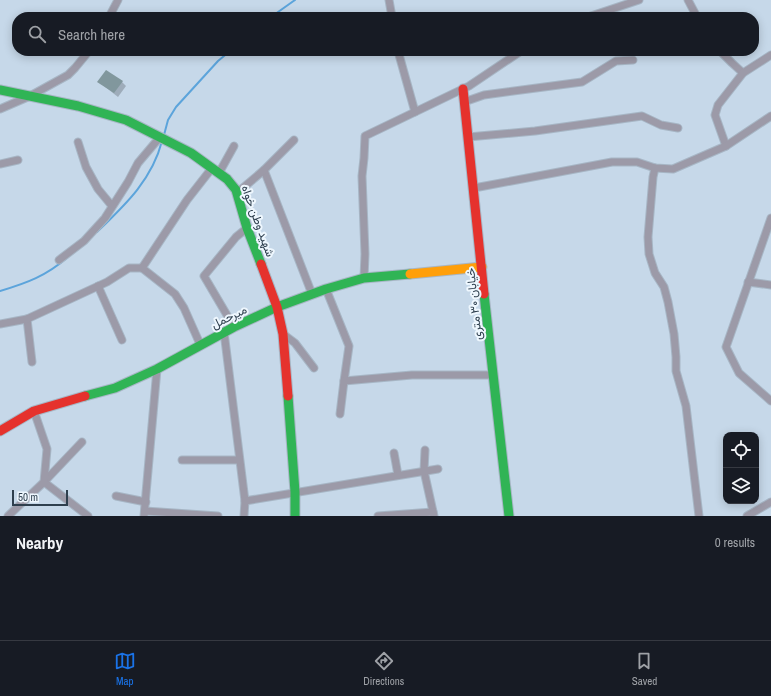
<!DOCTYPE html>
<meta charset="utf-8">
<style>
:root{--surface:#171b24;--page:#242831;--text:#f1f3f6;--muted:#9ea1a6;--line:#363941;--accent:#1a73e8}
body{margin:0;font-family:"Archivo Narrow",Vazirmatn,sans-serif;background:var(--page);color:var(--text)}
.controls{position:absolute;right:12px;bottom:12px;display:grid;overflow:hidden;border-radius:8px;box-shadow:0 2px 10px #0003}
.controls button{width:36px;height:36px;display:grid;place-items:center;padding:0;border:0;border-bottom:1px solid var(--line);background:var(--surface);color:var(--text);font:20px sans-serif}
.scale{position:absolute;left:12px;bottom:10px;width:56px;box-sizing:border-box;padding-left:4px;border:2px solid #2e3f4e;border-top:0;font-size:11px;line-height:14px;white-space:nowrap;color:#2e3f4e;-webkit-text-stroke:3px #eef7fe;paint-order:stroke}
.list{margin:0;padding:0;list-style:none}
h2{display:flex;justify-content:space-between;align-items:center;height:52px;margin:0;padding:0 16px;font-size:17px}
h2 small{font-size:13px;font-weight:400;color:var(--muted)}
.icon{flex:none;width:22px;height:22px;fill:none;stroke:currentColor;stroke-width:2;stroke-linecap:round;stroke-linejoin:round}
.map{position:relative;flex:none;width:771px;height:516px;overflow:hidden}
.search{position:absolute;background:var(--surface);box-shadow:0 2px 10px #0003;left:12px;right:12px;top:12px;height:44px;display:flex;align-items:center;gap:10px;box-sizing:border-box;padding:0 14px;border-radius:16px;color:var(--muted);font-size:15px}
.sheet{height:124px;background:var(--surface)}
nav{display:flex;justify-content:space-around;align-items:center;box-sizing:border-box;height:56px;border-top:1px solid var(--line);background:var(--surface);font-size:11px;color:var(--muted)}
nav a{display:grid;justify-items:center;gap:2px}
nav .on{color:var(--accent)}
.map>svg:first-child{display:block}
</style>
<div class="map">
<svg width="771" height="516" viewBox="0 0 771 516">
<rect width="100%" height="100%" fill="#c6d8e9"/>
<path fill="#0003" d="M99,82H122L126,86L118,97Z"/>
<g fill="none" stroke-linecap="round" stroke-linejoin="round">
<g stroke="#5ca4db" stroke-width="2">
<path d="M271,17L295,0"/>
<path d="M164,135L168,120L176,107L218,61L230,51"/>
<path d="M97,232C125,205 152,180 162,141"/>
<path d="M0,291C27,283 46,276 68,257"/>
</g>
</g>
<path fill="#81979d" d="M106,70L123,81L114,93L97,82Z"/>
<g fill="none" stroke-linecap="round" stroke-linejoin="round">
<defs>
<g id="street">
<path d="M389,0L392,17"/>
<path d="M688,0L697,17"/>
<path d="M109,17L118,0"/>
<path d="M588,17L639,0"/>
<path d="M398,51L415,112"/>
<path d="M720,51L732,63L743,73"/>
<path d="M464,102L484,95L582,82L616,61L633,60"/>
<path d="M0,109L30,96L68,75L75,68L89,51"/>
<path d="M468,137L535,131L642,116L661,125L678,128"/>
<path d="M78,142L86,167L98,189L112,206"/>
<path d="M726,146L715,115L718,105L743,73L771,55"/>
<path d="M0,164L18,160"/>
<path d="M655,168L653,177L648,237L649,254L655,273L664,287L668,302L674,334L676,357V371L686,406L699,516"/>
<path d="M264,170L312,294"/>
<path d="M219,173L234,146"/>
<path d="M474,188L612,162H637L655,168L673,169L726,146L771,116"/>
<path d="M237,193L264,170L294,140"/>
<path d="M771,218L726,347L739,373L771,401"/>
<path d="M59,260L84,241L105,218L128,182L138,163L160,137"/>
<path d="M364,278L365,254L362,176L364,158L365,136L469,86L521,51"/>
<path d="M748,282L771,285"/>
<path d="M98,286L122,340"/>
<path d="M326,289L349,346L344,381"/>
<path d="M27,319L32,362"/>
<path d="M0,324L27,319L107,282L129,268H142"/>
<path d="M234,327L204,276L236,237L247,228"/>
<path d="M224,332L245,501L244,516"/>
<path d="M283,334L295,343L314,368"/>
<path d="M200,344L184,308L175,294L142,268L187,200L212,168"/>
<path d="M340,414L344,381L412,375H493"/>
<path d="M82,442L44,482L88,516"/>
<path d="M425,450L424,471L434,516"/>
<path d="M394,453L398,475"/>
<path d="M182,460H239"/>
<path d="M116,496L146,502"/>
<path d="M245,501L438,469"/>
<path d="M145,511L218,516"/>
<path d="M8,516L44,482L47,449L34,411"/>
<path d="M144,516L157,369"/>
<path d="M378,516L433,512"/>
<path d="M747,516L771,502"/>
</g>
<g id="fast">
<path d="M0,90L78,106L126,120L191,153L227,179L236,190L247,228L261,264"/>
<path d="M484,294L509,516"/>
<path d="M85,396L115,388L157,369L234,327L277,307L326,289L364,278L410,274"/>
<path d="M288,396L295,492V516"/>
</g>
<path id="slow" d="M410,274L482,267"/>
<g id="jam">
<path d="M463,89L484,294"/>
<path d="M261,264L277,307L283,334L288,396"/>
<path d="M0,431L34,411L85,396"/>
</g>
</defs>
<use href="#street" stroke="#a7b6c5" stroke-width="9"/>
<use href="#fast" stroke="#a7b6c5" stroke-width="11"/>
<use href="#slow" stroke="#a7b6c5" stroke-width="11"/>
<use href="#jam" stroke="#a7b6c5" stroke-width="11"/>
<use href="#street" stroke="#9c9aa8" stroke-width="7"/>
<use href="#fast" stroke="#30b455" stroke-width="9"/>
<use href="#slow" stroke="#ff9f0a" stroke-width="9"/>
<use href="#jam" stroke="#e5322d" stroke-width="9"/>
</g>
<g text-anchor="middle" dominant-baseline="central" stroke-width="4" stroke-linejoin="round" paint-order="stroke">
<g font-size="12" fill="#2e3f4e" stroke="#eef7fe">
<text transform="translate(258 221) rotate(70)">شهید وطن خواه</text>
<text transform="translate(474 304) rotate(-96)">خیابان ۳۰ متری</text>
<text transform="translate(229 317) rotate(-26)">میرحمل</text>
</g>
</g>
</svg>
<div class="controls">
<button><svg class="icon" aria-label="locate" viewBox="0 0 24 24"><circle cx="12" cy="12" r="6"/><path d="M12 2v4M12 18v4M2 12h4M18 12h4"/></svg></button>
<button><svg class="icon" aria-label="layers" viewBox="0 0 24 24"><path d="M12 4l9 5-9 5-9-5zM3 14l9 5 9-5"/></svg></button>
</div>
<div class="scale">50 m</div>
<div class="search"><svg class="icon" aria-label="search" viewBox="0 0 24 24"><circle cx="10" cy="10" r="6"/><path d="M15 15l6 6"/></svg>Search here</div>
</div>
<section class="sheet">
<h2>Nearby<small>0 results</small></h2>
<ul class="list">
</ul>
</section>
<nav>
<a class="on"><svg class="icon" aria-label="map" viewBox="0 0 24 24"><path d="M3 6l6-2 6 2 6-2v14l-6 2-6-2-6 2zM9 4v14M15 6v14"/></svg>Map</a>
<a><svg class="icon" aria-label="directions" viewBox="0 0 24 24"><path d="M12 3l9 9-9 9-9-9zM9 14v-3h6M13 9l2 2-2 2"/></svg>Directions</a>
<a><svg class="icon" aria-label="saved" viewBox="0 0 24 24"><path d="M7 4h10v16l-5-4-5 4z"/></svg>Saved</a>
</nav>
